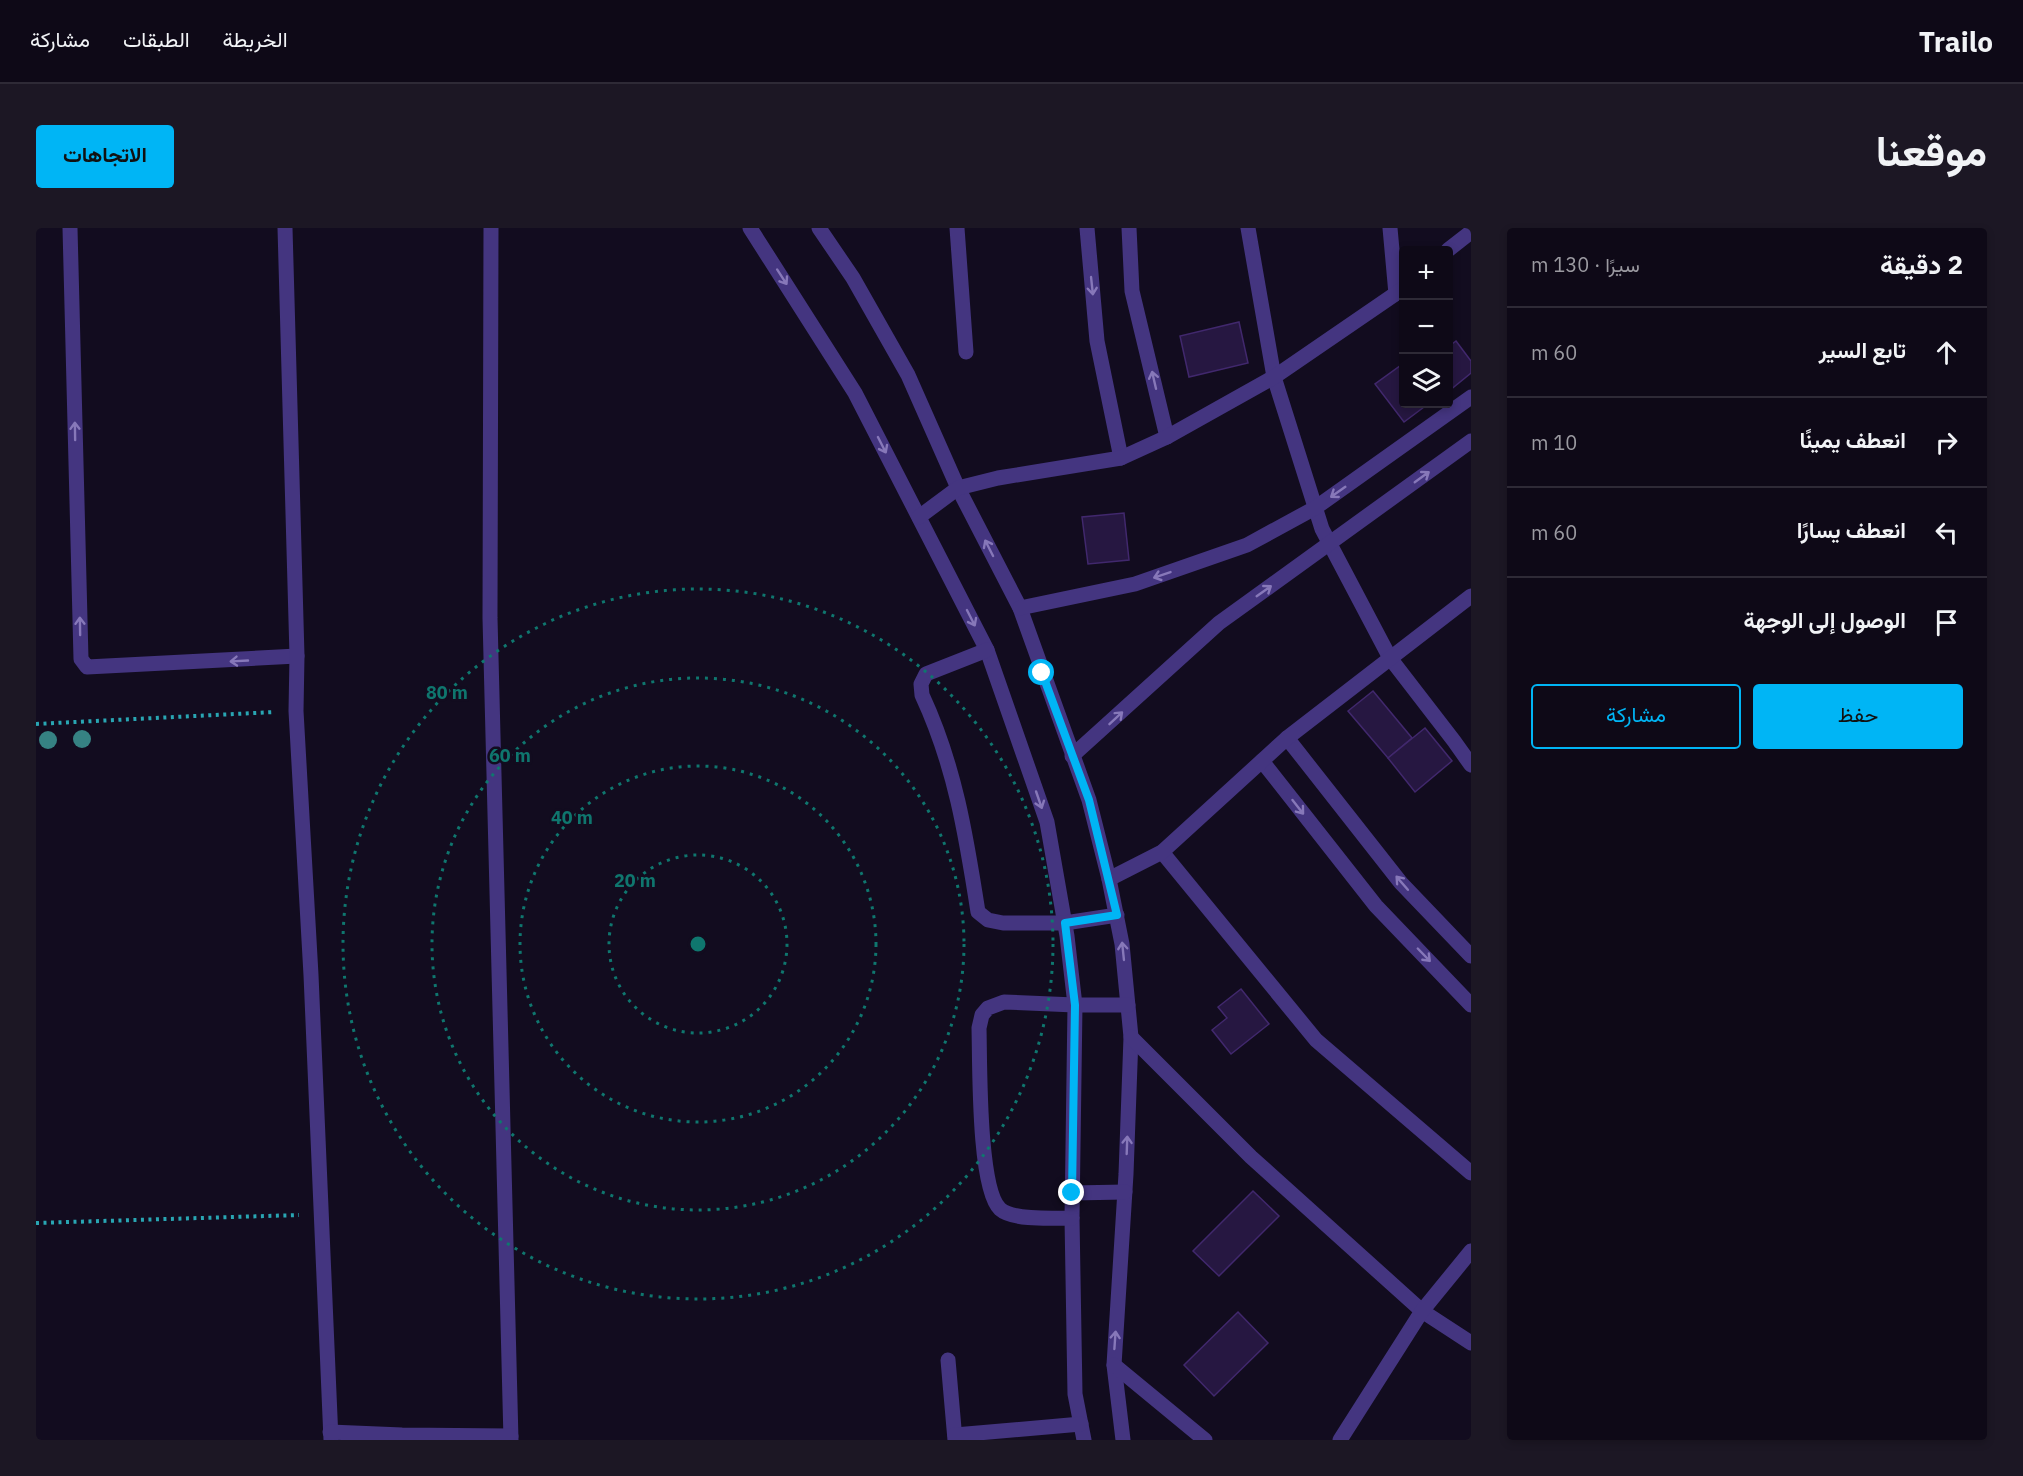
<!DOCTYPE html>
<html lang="ar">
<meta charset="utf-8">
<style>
:root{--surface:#0e0917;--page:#1c1724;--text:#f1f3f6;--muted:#9b9aa1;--line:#2e2a36;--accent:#00b5f5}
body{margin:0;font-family:"IBM Plex Sans",Vazirmatn,sans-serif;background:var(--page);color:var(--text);direction:rtl}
.controls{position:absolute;right:18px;top:18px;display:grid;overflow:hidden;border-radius:6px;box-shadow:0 3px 9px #0003}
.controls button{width:54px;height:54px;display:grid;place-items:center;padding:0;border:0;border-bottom:2px solid var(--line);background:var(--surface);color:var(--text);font:30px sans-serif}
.stop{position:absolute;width:18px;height:18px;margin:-14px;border:4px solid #00b5f5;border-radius:50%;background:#fff}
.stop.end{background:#00b5f5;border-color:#fff;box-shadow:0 2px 6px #0008}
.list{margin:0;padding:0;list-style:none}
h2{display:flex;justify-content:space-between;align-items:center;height:78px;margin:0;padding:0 24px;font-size:26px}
h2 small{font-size:20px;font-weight:400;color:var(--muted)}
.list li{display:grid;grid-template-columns:39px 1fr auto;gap:18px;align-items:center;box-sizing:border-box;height:90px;padding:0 24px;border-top:2px solid var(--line)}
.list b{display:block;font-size:22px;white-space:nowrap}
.list em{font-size:20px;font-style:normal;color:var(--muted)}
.actions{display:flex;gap:12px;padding:18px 24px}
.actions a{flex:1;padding:14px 0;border:2px solid var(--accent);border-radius:6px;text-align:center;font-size:21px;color:var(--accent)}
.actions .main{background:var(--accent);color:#111}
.icon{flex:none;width:33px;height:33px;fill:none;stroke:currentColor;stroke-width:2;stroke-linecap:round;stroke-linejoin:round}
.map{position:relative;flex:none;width:1435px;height:1212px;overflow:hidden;direction:ltr;border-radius:6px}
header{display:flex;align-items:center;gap:36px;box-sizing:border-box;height:84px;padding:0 30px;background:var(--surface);border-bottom:2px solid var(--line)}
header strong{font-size:28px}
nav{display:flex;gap:33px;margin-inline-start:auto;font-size:21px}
.intro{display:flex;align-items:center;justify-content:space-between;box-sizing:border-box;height:144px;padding:0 36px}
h1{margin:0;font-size:42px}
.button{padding:15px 27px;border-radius:6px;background:var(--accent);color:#111;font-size:21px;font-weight:700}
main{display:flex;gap:36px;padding:0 36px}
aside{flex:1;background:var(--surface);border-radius:6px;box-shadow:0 3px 9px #0003}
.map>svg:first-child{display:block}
</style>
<header>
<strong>Trailo</strong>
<nav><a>الخريطة</a><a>الطبقات</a><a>مشاركة</a></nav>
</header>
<div class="intro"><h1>موقعنا</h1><a class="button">الاتجاهات</a></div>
<main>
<aside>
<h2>2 دقيقة<small>سيرًا · 130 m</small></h2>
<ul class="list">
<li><svg class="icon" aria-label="ahead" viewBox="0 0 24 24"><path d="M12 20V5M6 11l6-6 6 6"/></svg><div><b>تابع السير</b></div><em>60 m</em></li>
<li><svg class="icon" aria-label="right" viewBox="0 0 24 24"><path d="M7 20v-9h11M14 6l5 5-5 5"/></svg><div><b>انعطف يمينًا</b></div><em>10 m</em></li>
<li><svg class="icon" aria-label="left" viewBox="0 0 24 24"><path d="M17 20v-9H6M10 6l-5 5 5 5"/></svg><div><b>انعطف يسارًا</b></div><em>60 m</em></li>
<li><svg class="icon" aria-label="arrive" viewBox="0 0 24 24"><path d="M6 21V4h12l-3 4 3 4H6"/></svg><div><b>الوصول إلى الوجهة</b></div></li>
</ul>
<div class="actions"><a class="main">حفظ</a><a>مشاركة</a></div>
</aside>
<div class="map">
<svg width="1435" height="1212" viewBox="0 0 1435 1212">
<rect width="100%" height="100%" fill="#120c1f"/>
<g fill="#261741" stroke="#41286d" stroke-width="1.5">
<path d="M1203,94L1212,135L1153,149L1144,108Z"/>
<path d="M1420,113L1435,133V145L1413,163L1412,119Z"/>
<path d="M1368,135V176H1392L1368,194L1339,156Z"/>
<path d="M1088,285L1093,332L1052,336L1046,289Z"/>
<path d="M1337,463L1376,510L1352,530L1312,483Z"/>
<path d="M1389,500L1416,533L1379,564L1352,530Z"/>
<path d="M1205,761L1233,796L1195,826L1176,802L1191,790L1182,779Z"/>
<path d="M1217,963L1243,988L1183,1048L1157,1023Z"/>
<path d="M1202,1084L1232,1115L1178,1168L1148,1137Z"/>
</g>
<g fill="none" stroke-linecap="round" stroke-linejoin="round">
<g stroke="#29a6b3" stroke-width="4" stroke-dasharray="3 4.5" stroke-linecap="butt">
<path d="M0,496L239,484"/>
<path d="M0,995L263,987"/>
</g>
<g stroke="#443580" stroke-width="15">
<path d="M34,0L45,431L51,439L261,428"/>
<path d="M249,0L261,428L260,483L275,747L295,1212"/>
<path d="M455,0L454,390L475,1212"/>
<path d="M714,0L819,165L951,422L1011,594L1031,708L1039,777L1036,990L1039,1166L1048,1212"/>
<path d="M783,0L817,50L872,147L922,260L984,380L1053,572L1073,651L1086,716L1095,809L1090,946L1078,1137L1087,1212"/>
<path d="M921,0L930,124"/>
<path d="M1051,0L1061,113L1085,230"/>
<path d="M1093,0L1096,63L1131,209"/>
<path d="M1212,0L1238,149L1286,301L1354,430L1418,513L1435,537"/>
<path d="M1354,0L1360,66"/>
<path d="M1412,22L1435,4"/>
<path d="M883,289L922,260L962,250L1085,230L1131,209L1238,149L1368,60"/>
<path d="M984,380L1099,356L1211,317L1279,280L1435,169"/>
<path d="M951,422L890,446L885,456L886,467C919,538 930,607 942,684L952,692L967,695H1029L1081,687"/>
<path d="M1251,510L1365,655L1435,728"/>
<path d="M1036,528L1183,395L1435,213"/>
<path d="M1226,533L1340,678L1435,777"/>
<path d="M1126,624L1280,812L1435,945"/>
<path d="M1073,651L1126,624L1251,510L1435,368"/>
<path d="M1095,809L1215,929L1386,1083L1435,1115"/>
<path d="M1036,965L1089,964"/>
<path d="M1036,990C1019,990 977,993 964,981C942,960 944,835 943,800L946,787L952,780L968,774L1039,777H1092"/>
<path d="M912,1132L919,1212"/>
<path d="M1078,1137L1169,1212"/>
<path d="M294,1204L366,1207L475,1208"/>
<path d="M919,1207L1045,1196"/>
<path d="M1304,1212L1386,1083L1435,1023"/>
</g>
</g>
<g fill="#368283">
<circle cx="46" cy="511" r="9"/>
<circle cx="12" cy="512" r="9"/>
</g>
<defs><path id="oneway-shaft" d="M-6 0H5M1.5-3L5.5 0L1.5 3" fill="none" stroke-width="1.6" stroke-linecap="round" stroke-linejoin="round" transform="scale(1.5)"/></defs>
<g stroke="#8778b9">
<use href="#oneway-shaft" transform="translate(746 49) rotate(57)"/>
<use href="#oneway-shaft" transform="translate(1056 58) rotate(84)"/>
<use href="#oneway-shaft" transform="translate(1118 152) rotate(-103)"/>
<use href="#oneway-shaft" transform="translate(39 203) rotate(-91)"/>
<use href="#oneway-shaft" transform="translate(846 217) rotate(63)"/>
<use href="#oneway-shaft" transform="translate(1386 249) rotate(-36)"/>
<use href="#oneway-shaft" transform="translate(1302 264) rotate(145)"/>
<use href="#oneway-shaft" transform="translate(953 320) rotate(-117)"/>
<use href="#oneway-shaft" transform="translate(1126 347) rotate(161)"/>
<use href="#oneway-shaft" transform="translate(1228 363) rotate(-35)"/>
<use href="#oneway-shaft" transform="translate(935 390) rotate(63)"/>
<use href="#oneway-shaft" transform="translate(44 398) rotate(-91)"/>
<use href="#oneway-shaft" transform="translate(203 433) rotate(177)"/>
<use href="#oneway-shaft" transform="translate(1080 490) rotate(-43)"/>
<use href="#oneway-shaft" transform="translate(1003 572) rotate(71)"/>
<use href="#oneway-shaft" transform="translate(1262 579) rotate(52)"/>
<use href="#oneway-shaft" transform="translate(1366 655) rotate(-131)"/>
<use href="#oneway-shaft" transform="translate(1087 723) rotate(-96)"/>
<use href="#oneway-shaft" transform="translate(1388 727) rotate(46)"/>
<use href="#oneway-shaft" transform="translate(1091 917) rotate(-88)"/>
<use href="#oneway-shaft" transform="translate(1079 1112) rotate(-86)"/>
</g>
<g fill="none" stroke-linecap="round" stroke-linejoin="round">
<path stroke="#00b5f5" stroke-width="8" d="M1006,445L1053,572L1081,687L1029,695L1039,777L1036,965"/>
</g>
<g fill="none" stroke="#0f766e" stroke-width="3" stroke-dasharray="3 6">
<circle cx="662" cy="716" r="89"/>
<circle cx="662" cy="716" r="178"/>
<circle cx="662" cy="716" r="266"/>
<circle cx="662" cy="716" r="355"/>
</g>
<circle cx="662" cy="716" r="9" fill="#0f766e" stroke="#120c1f" stroke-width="3"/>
<g font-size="18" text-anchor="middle" font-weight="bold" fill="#0f766e" stroke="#120c1f" stroke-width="5" stroke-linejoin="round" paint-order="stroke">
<text x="411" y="471">80 m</text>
<text x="474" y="534">60 m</text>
<text x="536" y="596">40 m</text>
<text x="599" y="659">20 m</text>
</g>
</svg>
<div class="controls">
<button>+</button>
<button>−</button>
<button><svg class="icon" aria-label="layers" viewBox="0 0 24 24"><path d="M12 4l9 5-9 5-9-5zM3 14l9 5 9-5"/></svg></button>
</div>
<div class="stop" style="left:1006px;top:445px"></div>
<div class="stop end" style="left:1036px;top:965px"></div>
</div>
</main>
